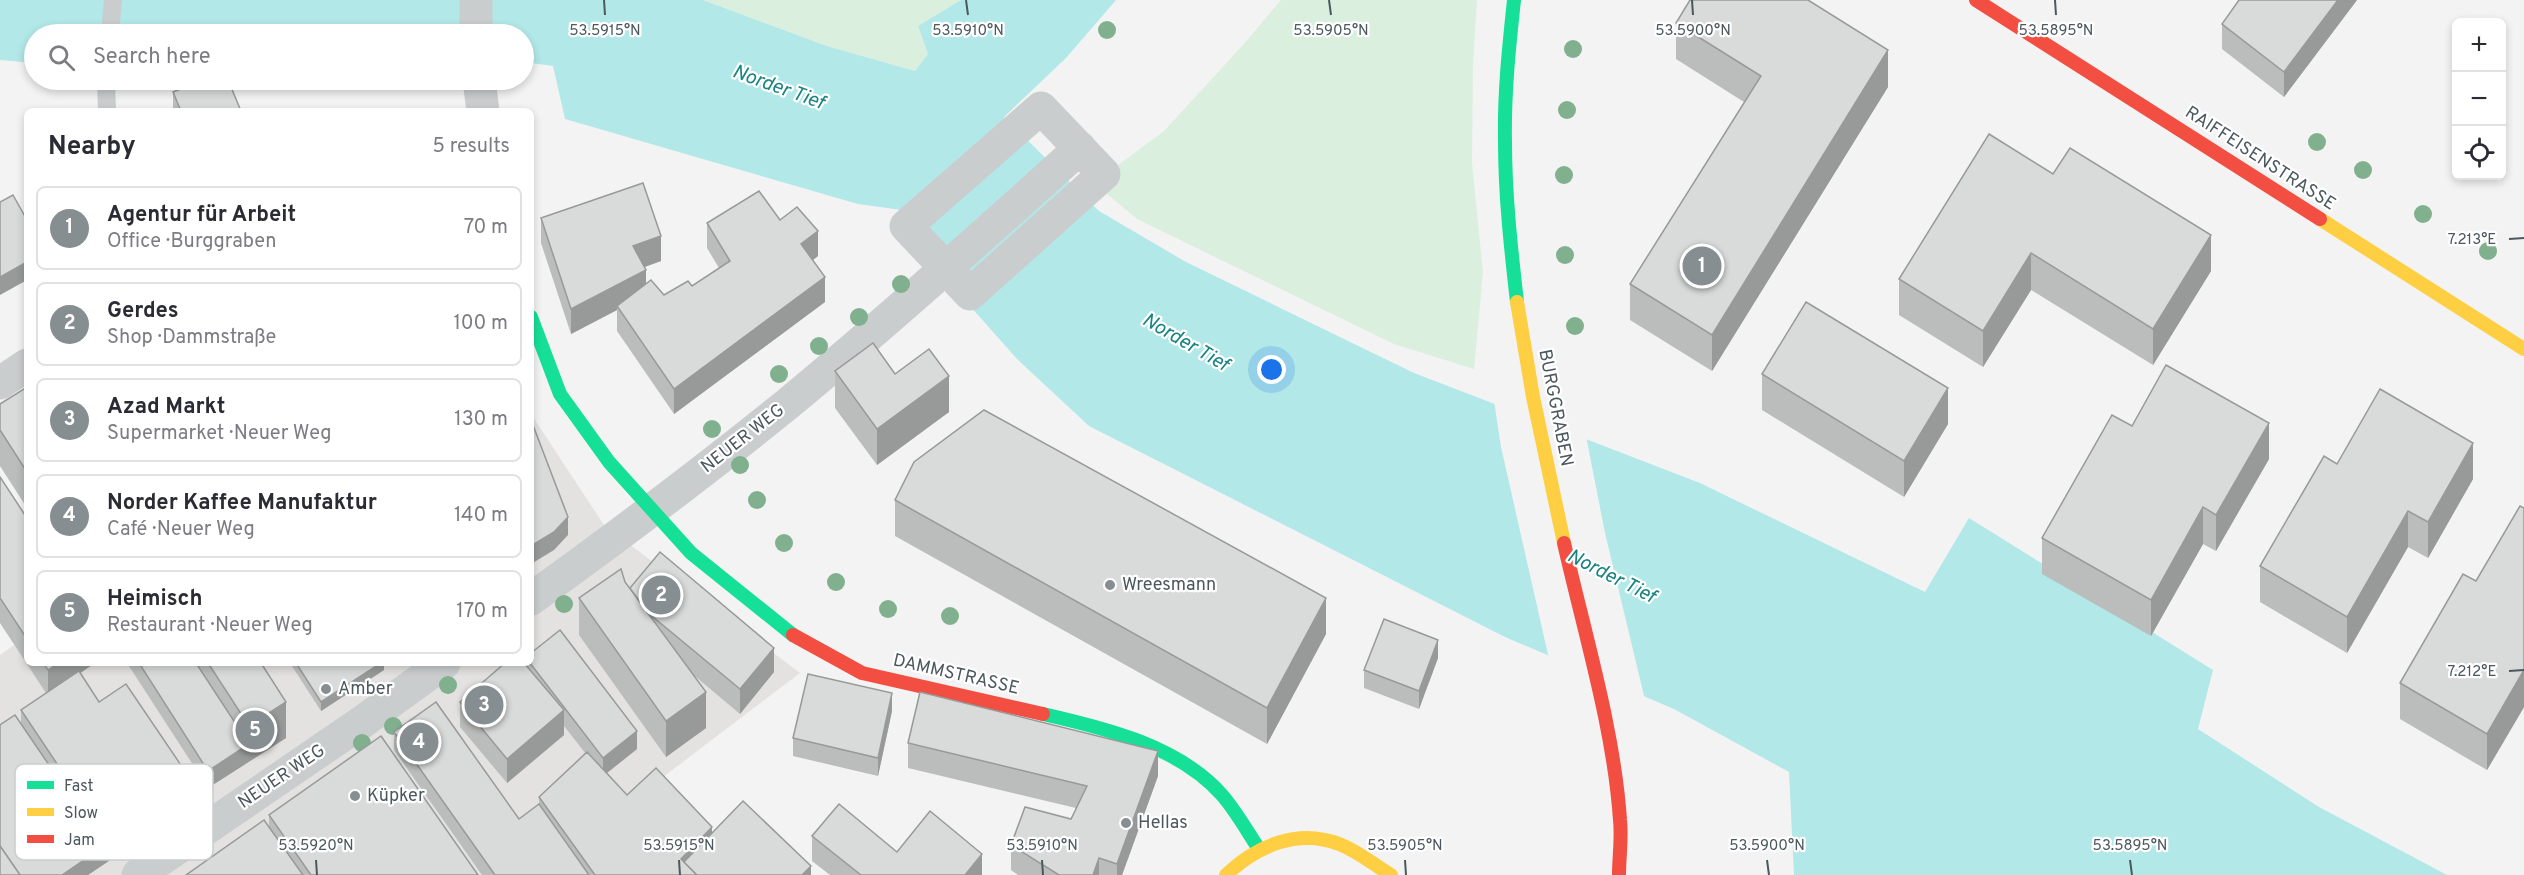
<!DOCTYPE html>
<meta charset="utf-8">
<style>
:root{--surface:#fff;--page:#f7f7f7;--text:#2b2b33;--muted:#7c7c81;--line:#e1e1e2;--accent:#868e92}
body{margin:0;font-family:Overpass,sans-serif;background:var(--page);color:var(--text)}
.controls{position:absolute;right:18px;top:18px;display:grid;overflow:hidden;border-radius:9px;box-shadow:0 3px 9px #0003}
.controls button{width:54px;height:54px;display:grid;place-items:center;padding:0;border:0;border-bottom:2px solid var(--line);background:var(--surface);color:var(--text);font:30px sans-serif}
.you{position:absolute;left:1272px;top:370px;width:21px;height:21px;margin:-15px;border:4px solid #fff;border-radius:50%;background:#1a73e8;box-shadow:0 0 0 9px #1a73e833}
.badge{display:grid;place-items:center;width:39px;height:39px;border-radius:50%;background:var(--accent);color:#fff;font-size:20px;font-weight:700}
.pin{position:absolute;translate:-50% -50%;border:3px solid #fff;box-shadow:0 2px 6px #0006}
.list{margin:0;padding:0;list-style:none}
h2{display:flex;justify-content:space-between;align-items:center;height:78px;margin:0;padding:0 24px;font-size:26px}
h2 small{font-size:20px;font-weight:400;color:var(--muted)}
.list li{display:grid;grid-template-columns:39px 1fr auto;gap:18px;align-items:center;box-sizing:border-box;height:84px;margin:0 12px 12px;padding:0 12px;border:2px solid var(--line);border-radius:9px}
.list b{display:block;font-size:22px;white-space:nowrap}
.list p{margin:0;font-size:20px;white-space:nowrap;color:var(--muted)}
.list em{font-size:20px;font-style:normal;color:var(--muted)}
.icon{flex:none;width:33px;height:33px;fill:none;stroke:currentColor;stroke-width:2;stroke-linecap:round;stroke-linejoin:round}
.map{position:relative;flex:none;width:2524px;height:875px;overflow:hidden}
.search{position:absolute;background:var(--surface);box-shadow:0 3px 9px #0003;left:24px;top:24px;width:510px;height:66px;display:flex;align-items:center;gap:15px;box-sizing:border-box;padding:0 21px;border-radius:33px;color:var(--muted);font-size:22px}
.panel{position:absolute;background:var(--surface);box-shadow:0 3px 9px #0003;left:24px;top:108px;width:510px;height:558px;border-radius:9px}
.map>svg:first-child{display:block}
</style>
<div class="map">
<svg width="2524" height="875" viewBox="0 0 2524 875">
<rect width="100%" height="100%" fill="#f3f3f3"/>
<path fill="#e4e2e1" d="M531,414L604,525L800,673L534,875H0V655L27,636V663H531Z"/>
<g fill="#daefde">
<path d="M703,0H961L918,26L928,54L915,71L827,46Z"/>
<path d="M1281,0H1477L1473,63L1472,163L1483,272L1474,369L1394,344L1137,219L1094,183L1164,131L1243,45Z"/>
</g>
<g fill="#b3e8e8">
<path d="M0,0H703L827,46L915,71L928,54L918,26L961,0H1116L1066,58L1004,117L1099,211L1186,262L1414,373L1700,483L1925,592L1969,518L2213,670L2198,729L2319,807L2447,875H1794L1789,772L1674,709L1505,637L1089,426L1017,359L970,306L909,211L858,204L565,119L553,66L524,62V34H34V63L0,60Z"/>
<path d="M271,80H382L362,84Z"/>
</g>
<path fill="#f3f3f3" d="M1494,401L1586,436L1605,533L1645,700L1549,659L1501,447Z"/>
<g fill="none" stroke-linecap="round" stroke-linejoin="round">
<g stroke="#cacdce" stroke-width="18">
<path d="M110,34L113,0"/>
<path d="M106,80L107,111"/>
</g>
<g stroke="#cacdce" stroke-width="33">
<path d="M476,34V0"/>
<path d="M479,80L483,111"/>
<path d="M1041,108L1104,174L970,294L906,226Z"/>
<path d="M0,383L27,365"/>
<path d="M531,599C617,537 702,473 785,406C886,323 983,236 1080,148"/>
<path d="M138,875L365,720L444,663"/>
</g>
<g stroke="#16e098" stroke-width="14">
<path d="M1514,0C1509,47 1504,94 1505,142C1505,195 1511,249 1517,302"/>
<path d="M531,317L560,394L609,462L691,553L793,635"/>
<path d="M1043,714C1105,728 1179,746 1222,795C1236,811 1247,831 1259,849"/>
</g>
<g stroke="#ffcf43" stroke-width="14">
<path d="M2320,219L2524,349"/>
<path d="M1517,302L1533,397L1564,543"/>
<path d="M1226,875C1256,846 1298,828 1339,844C1358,851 1374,865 1391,875"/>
</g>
<g stroke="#f24e42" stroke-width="14">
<path d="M1976,0L2320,219"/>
<path d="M1564,543C1584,632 1614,729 1620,820C1622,838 1619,857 1619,875"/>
<path d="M793,635L862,673L1043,714"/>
</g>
</g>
<g fill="#80b08e">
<circle cx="1107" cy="30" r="9"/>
<circle cx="1573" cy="49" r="9"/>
<circle cx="1567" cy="110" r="9"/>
<circle cx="2317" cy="142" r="9"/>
<circle cx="2363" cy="170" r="9"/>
<circle cx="1564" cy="175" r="9"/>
<circle cx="2423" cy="214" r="9"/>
<circle cx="2488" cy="251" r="9"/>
<circle cx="1565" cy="255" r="9"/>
<circle cx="901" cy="284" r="9"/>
<circle cx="859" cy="317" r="9"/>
<circle cx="1575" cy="326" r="9"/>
<circle cx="819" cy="346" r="9"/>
<circle cx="779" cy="374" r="9"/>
<circle cx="712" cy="429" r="9"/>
<circle cx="740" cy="465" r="9"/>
<circle cx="757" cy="500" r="9"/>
<circle cx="784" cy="543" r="9"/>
<circle cx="836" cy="582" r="9"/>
<circle cx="564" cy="604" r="9"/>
<circle cx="888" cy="609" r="9"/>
<circle cx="950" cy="616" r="9"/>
<circle cx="448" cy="685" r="9"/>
<circle cx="393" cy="726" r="9"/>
<circle cx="362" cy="743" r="9"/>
</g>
<g fill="#bbbcbc">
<path d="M2239,0H2357L2284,97L2222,49V24Z"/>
<path d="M1676,23L1888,87L1712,371L1630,320V284L1744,102L1676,59Z"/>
<path d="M173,92L241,111H173Z"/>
<path d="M1989,134L2211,271L2153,365L2031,290L1983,367L1899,315V279Z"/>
<path d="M541,218L661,261L645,267L646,284L664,295L692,286L719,268L707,248V223L780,220L818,256L813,260L825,302L674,414L617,331V310L571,334L541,243Z"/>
<path d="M835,371L895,374L949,412L877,465L835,408Z"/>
<path d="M1762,374L1948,424L1904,497L1762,410Z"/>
<path d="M27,387V508L0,466V404Z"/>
<path d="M2132,426L2269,459L2216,551L2203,544L2151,636L2042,574V538Z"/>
<path d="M2337,464L2473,479L2428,558L2408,547L2347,653L2260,602V566Z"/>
<path d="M0,477L27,518V663H95L80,673L99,702L189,807L88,875L21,723V710L46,693L0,623Z"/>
<path d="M895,500L1326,634L1267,744L895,536Z"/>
<path d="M2524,508V707L2487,770L2400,719V683L2476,581Z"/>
<path d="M625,582L630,588L774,672L740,714L696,677L706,728L666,757L579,635V598Z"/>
<path d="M1438,658L1419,709L1364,688V670Z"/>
<path d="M127,663H261L286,738L208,788Z"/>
<path d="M290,663H384V670L321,711Z"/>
<path d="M525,663H531L637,749L607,773L627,795L712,833L811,875H482L394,750V732L519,819L539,804V797L586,754L564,726V735L507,783L460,727V702L525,665Z"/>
<path d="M892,711L878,776L793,756V738Z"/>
<path d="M908,743L1158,776L1122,875H1018L1011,870V845L1071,819L1076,808L908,768Z"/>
<path d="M269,815L478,875H186L269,827Z"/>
<path d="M812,836L982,875H830L812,861Z"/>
</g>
<g fill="#989999">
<path d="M2338,0H2357L2284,97V72Z"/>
<path d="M1888,50V87L1712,371V335Z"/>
<path d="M818,231V256L801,269V244Z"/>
<path d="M2211,235V271L2153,365V329Z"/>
<path d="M661,236V261L633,271V246Z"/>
<path d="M2031,253V290L1983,367V331Z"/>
<path d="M27,262V280L0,295V277Z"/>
<path d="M646,270V295L617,306V310L571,334V309Z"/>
<path d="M825,277V302L674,414V389Z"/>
<path d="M949,376V412L877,465V429Z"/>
<path d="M1948,388V424L1904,497V461Z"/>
<path d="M2269,423V459L2216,551V515Z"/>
<path d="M2473,443V479L2428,558V522Z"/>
<path d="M2203,507V544L2151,636V600Z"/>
<path d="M2408,511V547L2347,653V617Z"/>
<path d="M568,517V535L554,550L531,564V546Z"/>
<path d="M1326,598V634L1267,744V708Z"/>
<path d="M1438,640V658L1419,709V691Z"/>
<path d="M774,648V672L740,714V689Z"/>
<path d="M58,663H95L48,695V670Z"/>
<path d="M381,663H384V670L321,711V702Z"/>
<path d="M2524,670V707L2487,770V734Z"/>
<path d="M706,692V728L666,757V721Z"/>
<path d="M892,693V711L878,776V758Z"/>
<path d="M286,702V738L208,788V771L249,744V726Z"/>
<path d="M564,710V735L507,783V759Z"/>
<path d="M637,731V749L603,776V758Z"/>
<path d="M1158,751V776L1122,875H1117V864Z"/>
<path d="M189,777V807L88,875H62L104,846V834Z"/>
<path d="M712,827V852L690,875L681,859Z"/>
<path d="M982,854V875H965Z"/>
<path d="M1099,858V875H1093Z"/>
<path d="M811,866V875H802Z"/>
</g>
<g fill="#d9dbdb" stroke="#989999" stroke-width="1.5">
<path d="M1690,0H1808L1888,50L1712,335L1630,284L1761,76L1676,23Z"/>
<path d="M2239,0H2338L2284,72L2222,24Z"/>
<path d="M203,80H228L241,111H181L173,92Z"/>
<path d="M1989,134L2053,174L2070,148L2211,235L2153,329L2031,253L1983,331L1899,279Z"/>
<path d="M643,183L661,236L633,246L646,270L571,309L541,218Z"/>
<path d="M759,191L780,220L797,207L818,231L801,244L825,277L674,389L617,306L651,280L664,295L688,281L692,286L730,261L707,223Z"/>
<path d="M13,195L27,220V262L0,277V202Z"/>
<path d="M1806,302L1948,388L1904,461L1762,374Z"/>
<path d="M873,343L895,374L929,349L949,376L877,429L835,371Z"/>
<path d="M2166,365L2269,423L2216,515L2203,507L2151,600L2042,538L2112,415L2132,426Z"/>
<path d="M27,387V472L0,430V404Z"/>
<path d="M2380,389L2473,443L2428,522L2408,511L2347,617L2260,566L2324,456L2337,464Z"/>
<path d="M984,410L1326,598L1267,708L895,500L914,462Z"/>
<path d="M531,420L568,517L554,532L531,546Z"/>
<path d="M0,477L27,518V639L0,598Z"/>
<path d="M2520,506L2524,508V670L2487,734L2400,683L2463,574L2476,581Z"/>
<path d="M660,552L774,648L740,689L647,612L630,588Z"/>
<path d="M621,569L625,582L706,692L666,721L579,598Z"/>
<path d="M1384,619L1438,640L1419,691L1364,670Z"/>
<path d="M560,630L637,731L603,758L530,663H531V653Z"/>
<path d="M43,663H58L48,670Z"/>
<path d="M139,663H196L249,744L208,771Z"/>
<path d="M208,663H261L286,702L249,726Z"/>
<path d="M296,663H381L321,702Z"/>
<path d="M505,663H524L564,710L507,759L460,702Z"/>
<path d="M79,671L99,702L126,684L189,777L104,834L21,710Z"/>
<path d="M808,674L892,693L878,758L793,738Z"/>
<path d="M920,692L1158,751L1117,864L1099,858L1093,875H1059L1011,845L1025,807L1071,819L1087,786L908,743Z"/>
<path d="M436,702L519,819L539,804L589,875H495L394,732Z"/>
<path d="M15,715L104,846L62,875H20L0,846V725Z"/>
<path d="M381,736L478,875H311L269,815Z"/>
<path d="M587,752L627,795L656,768L712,827L681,859L697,875H595L539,797Z"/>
<path d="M743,801L811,866L802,875H697L684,862Z"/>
<path d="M839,804L897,852L930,811L982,854L965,875H861L812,836Z"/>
<path d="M264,820L303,875H186Z"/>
<path d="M0,846L20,875H0Z"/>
</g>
<path fill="none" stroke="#4b585d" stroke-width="2" d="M604,0L605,15M966,0L968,15M1329,0L1331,15M1692,0L1693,15M2055,0L2056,15M2509,239L2524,238M2509,671L2524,670M316,860L317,875M679,860L680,875M1042,860L1043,875M1405,860L1406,875M1767,860L1769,875M2130,860L2132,875"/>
<g fill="#868e92" stroke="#fff" stroke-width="2">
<circle cx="1110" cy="585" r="6"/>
<circle cx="326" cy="689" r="6"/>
<circle cx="355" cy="796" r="6"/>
<circle cx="1126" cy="823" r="6"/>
</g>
<g text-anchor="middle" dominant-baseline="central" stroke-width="4.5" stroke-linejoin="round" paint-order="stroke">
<g font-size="18" fill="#4b585d" stroke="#fff">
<text transform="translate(2260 159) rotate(33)">RAIFFEISENSTRASSE</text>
<text transform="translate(1555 408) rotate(79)">BURGGRABEN</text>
<text transform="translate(743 439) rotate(-38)">NEUER WEG</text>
<text transform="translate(956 675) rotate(13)">DAMMSTRASSE</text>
<text transform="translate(282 777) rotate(-34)">NEUER WEG</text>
</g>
<g font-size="18" fill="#4b585d" stroke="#fff" text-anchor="start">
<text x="1122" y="585">Wreesmann</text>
<text x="338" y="689">Amber</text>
<text x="367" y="796">Küpker</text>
<text x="1138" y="823">Hellas</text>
</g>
<g font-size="20" font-style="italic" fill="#198383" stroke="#fff">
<text transform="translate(778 88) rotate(20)">Norder Tief</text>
<text transform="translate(1185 343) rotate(30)">Norder Tief</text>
<text transform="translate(1611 577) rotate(27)">Norder Tief</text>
</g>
</g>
<rect x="15" y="764" width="198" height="96" rx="9" fill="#fff" stroke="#c9cdce" stroke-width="1.5"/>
<rect x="27" y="781" width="27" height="8" fill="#16e098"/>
<rect x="27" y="808" width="27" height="8" fill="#ffcf43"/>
<rect x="27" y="835" width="27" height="8" fill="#f24e42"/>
<g font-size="16" fill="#4b585d">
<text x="64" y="791">Fast</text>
<text x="64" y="818">Slow</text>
<text x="64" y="845">Jam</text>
</g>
<g font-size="15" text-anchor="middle" fill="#4b585d" stroke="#fff" stroke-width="4.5" stroke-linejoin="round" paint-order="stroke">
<text x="605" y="35">53.5915°N</text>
<text x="968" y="35">53.5910°N</text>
<text x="1331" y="35">53.5905°N</text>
<text x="1693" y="35">53.5900°N</text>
<text x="2056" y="35">53.5895°N</text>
<text x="2472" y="244">7.213°E</text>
<text x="2472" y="676">7.212°E</text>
<text x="316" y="850">53.5920°N</text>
<text x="679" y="850">53.5915°N</text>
<text x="1042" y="850">53.5910°N</text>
<text x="1405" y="850">53.5905°N</text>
<text x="1767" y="850">53.5900°N</text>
<text x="2130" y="850">53.5895°N</text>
</g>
</svg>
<div class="controls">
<button>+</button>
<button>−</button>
<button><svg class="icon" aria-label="locate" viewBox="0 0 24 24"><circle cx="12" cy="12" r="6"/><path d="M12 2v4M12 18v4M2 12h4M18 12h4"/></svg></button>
</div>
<div class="you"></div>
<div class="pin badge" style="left:1702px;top:266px">1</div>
<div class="pin badge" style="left:661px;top:595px">2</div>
<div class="pin badge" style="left:484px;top:705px">3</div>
<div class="pin badge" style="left:419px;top:742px">4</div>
<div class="pin badge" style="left:255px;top:730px">5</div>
<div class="search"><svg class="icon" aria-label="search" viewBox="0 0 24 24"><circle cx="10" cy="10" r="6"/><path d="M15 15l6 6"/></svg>Search here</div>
<section class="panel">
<h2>Nearby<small>5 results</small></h2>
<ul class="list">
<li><span class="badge">1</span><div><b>Agentur für Arbeit</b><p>Office · Burggraben</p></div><em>70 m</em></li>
<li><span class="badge">2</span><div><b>Gerdes</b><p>Shop · Dammstraße</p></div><em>100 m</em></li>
<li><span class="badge">3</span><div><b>Azad Markt</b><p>Supermarket · Neuer Weg</p></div><em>130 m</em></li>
<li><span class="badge">4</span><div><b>Norder Kaffee Manufaktur</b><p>Café · Neuer Weg</p></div><em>140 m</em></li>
<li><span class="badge">5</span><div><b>Heimisch</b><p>Restaurant · Neuer Weg</p></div><em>170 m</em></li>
</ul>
</section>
</div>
